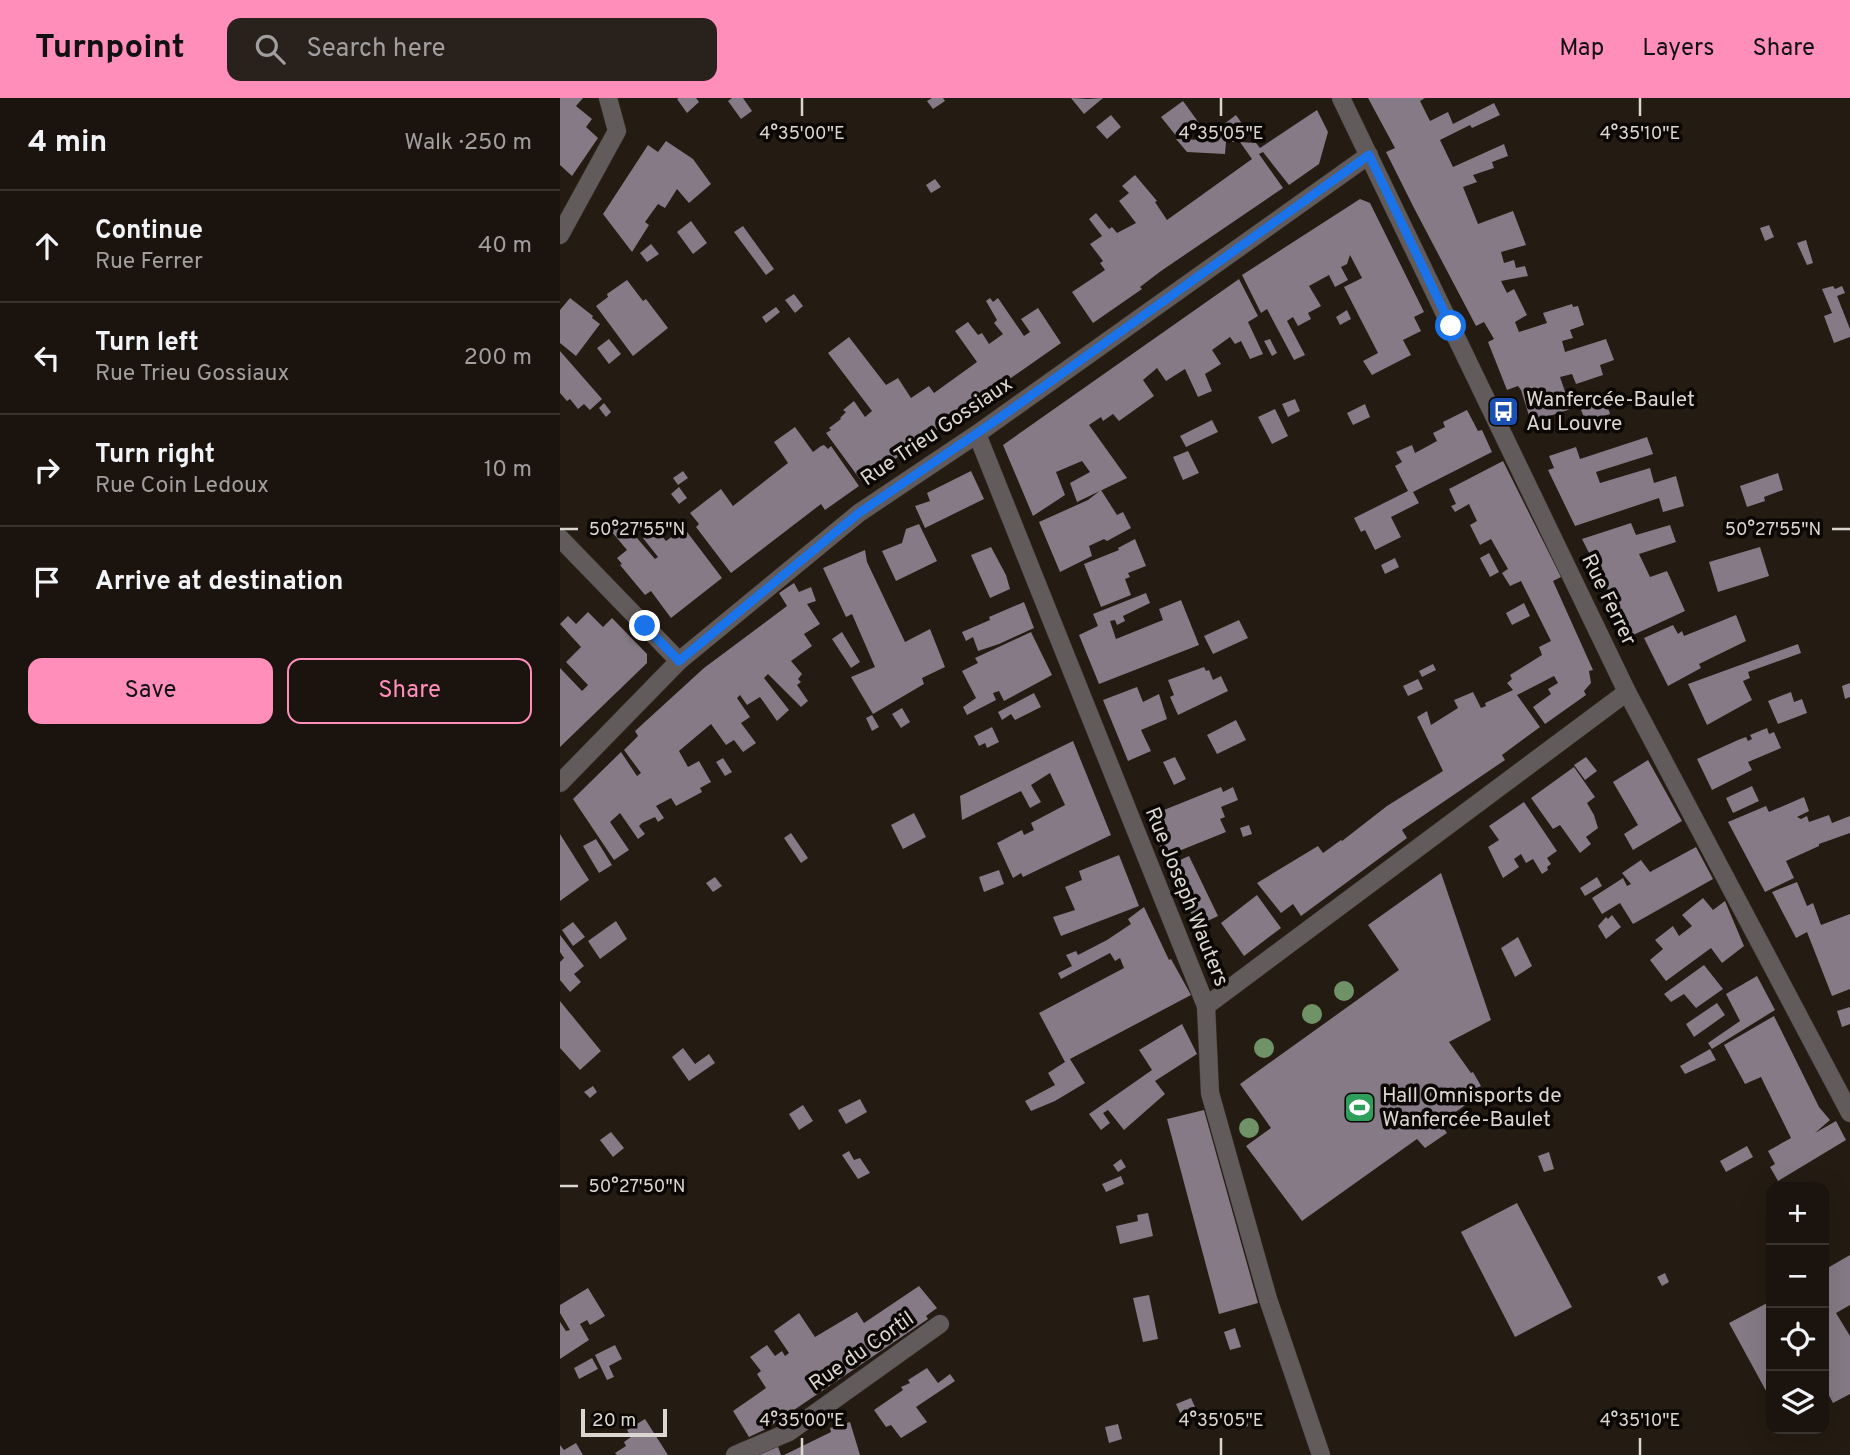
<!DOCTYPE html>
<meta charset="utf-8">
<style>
:root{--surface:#1b140e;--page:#28211c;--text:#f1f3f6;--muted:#a09e9e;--line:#39332e;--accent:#ff8eba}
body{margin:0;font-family:Overpass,sans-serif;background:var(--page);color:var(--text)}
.controls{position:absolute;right:21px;bottom:21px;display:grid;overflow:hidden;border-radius:14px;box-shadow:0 7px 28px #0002}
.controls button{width:63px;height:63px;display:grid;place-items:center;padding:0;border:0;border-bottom:2px solid var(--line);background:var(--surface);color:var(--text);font:35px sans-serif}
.scale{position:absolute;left:21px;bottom:18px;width:86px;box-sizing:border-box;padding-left:7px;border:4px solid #dcd6d0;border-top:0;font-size:19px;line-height:24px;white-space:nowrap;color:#dcd6d0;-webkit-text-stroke:5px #0a0704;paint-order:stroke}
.stop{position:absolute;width:21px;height:21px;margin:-16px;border:5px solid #1a73e8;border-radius:50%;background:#fff}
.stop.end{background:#1a73e8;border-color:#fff;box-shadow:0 2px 7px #0008}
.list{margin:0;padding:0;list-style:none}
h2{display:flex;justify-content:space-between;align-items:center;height:91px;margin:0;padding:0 28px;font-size:30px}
h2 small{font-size:23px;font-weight:400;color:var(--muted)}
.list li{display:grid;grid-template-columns:46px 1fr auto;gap:21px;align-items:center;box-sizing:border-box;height:112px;padding:0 28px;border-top:2px solid var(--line)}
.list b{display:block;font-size:26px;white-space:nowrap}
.list p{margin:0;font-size:23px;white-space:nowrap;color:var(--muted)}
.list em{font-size:23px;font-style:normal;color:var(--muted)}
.actions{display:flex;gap:14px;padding:21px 28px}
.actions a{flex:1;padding:16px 0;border:2px solid var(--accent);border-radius:14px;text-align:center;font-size:24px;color:var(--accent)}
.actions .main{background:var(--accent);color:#111}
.icon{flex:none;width:38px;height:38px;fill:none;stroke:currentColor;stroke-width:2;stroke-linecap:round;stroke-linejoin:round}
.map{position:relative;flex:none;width:1290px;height:1357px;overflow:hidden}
header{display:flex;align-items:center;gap:42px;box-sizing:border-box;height:98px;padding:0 35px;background:var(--accent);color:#111}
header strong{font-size:33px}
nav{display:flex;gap:38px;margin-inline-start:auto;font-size:24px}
.search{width:490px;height:63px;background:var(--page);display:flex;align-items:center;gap:18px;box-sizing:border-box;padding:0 24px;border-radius:14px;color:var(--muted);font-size:26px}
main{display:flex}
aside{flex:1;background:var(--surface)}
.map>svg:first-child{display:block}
</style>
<header>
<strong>Turnpoint</strong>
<div class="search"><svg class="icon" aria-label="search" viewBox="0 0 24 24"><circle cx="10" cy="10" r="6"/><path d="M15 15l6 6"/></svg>Search here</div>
<nav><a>Map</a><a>Layers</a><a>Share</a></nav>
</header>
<main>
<aside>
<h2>4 min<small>Walk · 250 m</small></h2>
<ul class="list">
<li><svg class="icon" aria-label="ahead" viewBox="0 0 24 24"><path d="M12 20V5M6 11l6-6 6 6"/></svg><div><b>Continue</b><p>Rue Ferrer</p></div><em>40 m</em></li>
<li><svg class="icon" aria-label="left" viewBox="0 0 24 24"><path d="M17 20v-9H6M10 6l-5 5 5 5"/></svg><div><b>Turn left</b><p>Rue Trieu Gossiaux</p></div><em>200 m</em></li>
<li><svg class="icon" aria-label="right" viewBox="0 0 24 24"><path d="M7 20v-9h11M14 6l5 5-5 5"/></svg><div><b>Turn right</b><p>Rue Coin Ledoux</p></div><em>10 m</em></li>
<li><svg class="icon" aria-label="arrive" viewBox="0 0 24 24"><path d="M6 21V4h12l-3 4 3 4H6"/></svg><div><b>Arrive at destination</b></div></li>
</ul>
<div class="actions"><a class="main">Save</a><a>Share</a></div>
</aside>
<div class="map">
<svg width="1290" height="1357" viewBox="0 0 1290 1357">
<rect width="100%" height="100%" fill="#241b12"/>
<g fill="#857a85">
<path d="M0,0H23L16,8L32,21L26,29L38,40L12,78L0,67Z"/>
<path d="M119,0H136L139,4L127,15L117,1Z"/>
<path d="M172,0H183L192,13L181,21L168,3Z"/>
<path d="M372,0H383L385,3L373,11L367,3Z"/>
<path d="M511,0L528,1L543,0L524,16Z"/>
<path d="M808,0H865L860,3L870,23L888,14L893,26L934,5L940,17L912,30L910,27L880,42L893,69L944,46L948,58L932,64L934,70L913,77L917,84L903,89L918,126L953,113L966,147L941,154L944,165L954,162L956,170L965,168L968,178L941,183L947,195L954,191L967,217L955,224L959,234L987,225L983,215L1012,206L1013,209L1018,208L1024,227L1010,232L1013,240L1002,243L1005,254L1046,241L1054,262L1040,267L1043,277L1016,286L1012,276L1000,279L1011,311L971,324L961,292L958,288L947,292L928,244L934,241L924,224L916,228L854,110L826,54L835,50Z"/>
<path d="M623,3L639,25L617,39L601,19Z"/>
<path d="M757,12L768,34L759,66L729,87L703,54L699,56L723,90L601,173L580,189L582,191L533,225L512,194L545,172L540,165L543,163L530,146L542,138L529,121L536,115L549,131L552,129L557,135L576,125L559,103L569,95L562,88L575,77L597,103L595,104L607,122L692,61L680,44L696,45L700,50Z"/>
<path d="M551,17L561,29L547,41L536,29Z"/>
<path d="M676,17L688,34L673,44H666L665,56L627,54L616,41L643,42Z"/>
<path d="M106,43L133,61L151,86L129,105L117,91L105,110L98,106L85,124L89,127L72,154L43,116L88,47L98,54Z"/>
<path d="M375,81L381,89L371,95L366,87Z"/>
<path d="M800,101L810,105L864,214L854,219L861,233L843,242L851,257L812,277L803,263L818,255L784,189L802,180L790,157L787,166L781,169L788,182L775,189L769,177L749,188L761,208L748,215L751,221L738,228L733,219L727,223L745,257L734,262L707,211L701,215L682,177Z"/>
<path d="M131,123L147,145L133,156L117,134Z"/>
<path d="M1209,127L1214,139L1205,143L1200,130Z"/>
<path d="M183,128L214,171L206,177L174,134Z"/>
<path d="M1246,142L1253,165L1247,167L1237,145Z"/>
<path d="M91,146L99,156L87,164L80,155Z"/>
<path d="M679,181L698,218L688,224L703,256L690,261L681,243L675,246L670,239L652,252L661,266L645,276L652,293L638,299L625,271L606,283L597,270L583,282L594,298L559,323L553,316L543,323L541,319L529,327L567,380L517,404L510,385L530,374L522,363L496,374L505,397L473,418L443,347Z"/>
<path d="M67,182L83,203L86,201L108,230L73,258L36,208L48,199L47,196Z"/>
<path d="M1273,188L1275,191L1282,188L1285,195L1277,198L1290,231V239L1274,245L1264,218L1272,215L1262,191Z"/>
<path d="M234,196L243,208L235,215L225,202Z"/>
<path d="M10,200L33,218L32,220L40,226L16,258L0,245V212Z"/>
<path d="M430,200L433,204L438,200L464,238L470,234L461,221L478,210L501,245L302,384L266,335L271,332L269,330L281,321L280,320L286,314L283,312L294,303L305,319L312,313L268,255L289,239L326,287L338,280L351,300L369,288L374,295L417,264L395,233L408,224L418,237L422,235L429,246L443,236L434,225L437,222L426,203Z"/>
<path d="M216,209L220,214L206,225L202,219Z"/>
<path d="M787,212L791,221L780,227L776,219Z"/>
<path d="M49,241L61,256L49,266L37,250Z"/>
<path d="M710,241L717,255L712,258L704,243Z"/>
<path d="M0,253L42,301L30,312L24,306L18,311L10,301L7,303L0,295Z"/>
<path d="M735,301L740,313L728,319L722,306Z"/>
<path d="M1046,303L1050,316L1026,324L1021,312Z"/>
<path d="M44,305L51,314L46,319L39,310Z"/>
<path d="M805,306L810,319L793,327L787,315Z"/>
<path d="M715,311L728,338L712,346L698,319Z"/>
<path d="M907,312L918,333L922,332L932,354L853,394L859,405L831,419L841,439L815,452L805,432L801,434L794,420L848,393L835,368L842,364L836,354L852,347L855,355L877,343L873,335L885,329L883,324Z"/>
<path d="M652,322L658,334L626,349L620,338Z"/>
<path d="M235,329L253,354L261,348L264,347L268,351L271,348L299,388L265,412L261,406L171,475L136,429L139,426L130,415L161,391L173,408L228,365L214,344Z"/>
<path d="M1087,339L1093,356L1036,374L1040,385L1090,370L1094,385L1116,378L1124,408L1103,414L1099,400L1015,428L988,372L994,370L989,358L1016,349L1020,361Z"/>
<path d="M628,353L639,375L623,382L613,359Z"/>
<path d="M943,363L1001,479L993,483L1033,572L1029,573L1031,585L1024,593L1026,597L985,626L973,609L991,596L988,591L998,585L994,578L957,597L980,629L942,657L945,662L842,732L847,740L741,818L733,806L721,815L697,785L758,748L763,755L781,742L782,743L827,708L883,673L857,619L867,613L871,627L898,610L894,602L913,594L921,610L926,608L925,605L953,592L947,585L952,581L950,577L982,557L979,549L991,543L961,483L950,488L942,475L948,471L931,441L920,447L910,427L917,423L909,406L895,414L891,408L896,406L889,391Z"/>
<path d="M123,373L128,380L118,387L113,380Z"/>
<path d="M411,373L424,401L365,430L355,408L370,403L367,395Z"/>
<path d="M1218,375L1223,392L1204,399L1205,403L1187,409L1180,388Z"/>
<path d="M119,389L127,400L119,406L111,396Z"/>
<path d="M541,392L557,417L563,414L571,430L547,443L544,441L529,448L532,458L500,474L479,424L528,402Z"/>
<path d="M58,418L95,461L98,459L83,440L95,430L106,443L124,430L162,480L111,520L91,493L85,497L60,467L62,466L57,460L67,452L46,427Z"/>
<path d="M1071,425L1076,437L1110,427L1116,444L1079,456L1090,479L1107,473L1125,513L1071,538L1022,441Z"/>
<path d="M359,426L377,463L336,483L322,453L342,445L346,431Z"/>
<path d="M575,441L586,468L568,475L570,479L565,481L571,497L541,509L524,466L559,452L558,450Z"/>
<path d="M431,449L446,477L450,491L430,500L411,457Z"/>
<path d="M1200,449L1209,478L1158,494L1149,464Z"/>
<path d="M305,452L307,464L345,544L370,531L385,569L362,580L364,586L313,616L291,579L315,569L292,516L286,519L263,470Z"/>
<path d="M929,455L939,474L930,479L920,460Z"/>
<path d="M835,460L839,469L825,476L821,467Z"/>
<path d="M234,485L239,494L251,489L256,503L247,506L260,526L244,536L252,548L231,563L242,576L238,581L241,584L237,587L248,603L241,609L208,576L204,580L229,612L217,623L200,599L187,607L180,597L177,600L190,619L181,625L196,645L183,654L174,642L166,647L151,626L119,653L128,669L139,663L151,684L140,690L142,694L116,708L111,700L96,708L104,720L98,724L95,719L82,725L79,728L85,736L78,741L60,715L50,724L69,752L54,762L13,701L61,654L77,678L81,675L64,652L78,638L75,633L144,570L227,508L219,495Z"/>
<path d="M586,495L590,505L563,518L565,523L557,527L555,522L550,523L556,541L603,522L599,511L621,502L639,547L539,586L519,537L538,528L533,516Z"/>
<path d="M464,504L474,530L439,546L418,553L413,539L406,543L402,534L430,522L429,519Z"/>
<path d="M964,505L970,518L952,527L946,515Z"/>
<path d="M28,514L43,529L52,520L87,556V565L0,649V570L22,593L28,587L6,564L21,549L0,526L8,518L16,526Z"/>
<path d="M1176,517L1186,543L1139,566L1141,570L1108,588L1084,540L1113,527L1118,536L1122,533L1124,538Z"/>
<path d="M679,522L688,540L653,556L644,538Z"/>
<path d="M282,534L300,564L291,570L272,541Z"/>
<path d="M471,534L492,577L444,603L439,593L433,595L436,602L407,617L403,609L416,600L402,573L418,565L415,560Z"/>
<path d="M1238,546L1241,555L1188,574L1190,580L1183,583L1192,602L1147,627L1128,586Z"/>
<path d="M873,566L876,572L862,579L859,573Z"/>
<path d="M644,569L646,573L649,572L653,582L661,578L668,593L618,617L610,599L614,597L608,582Z"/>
<path d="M858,581L863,591L848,598L843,588Z"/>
<path d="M1290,585V599L1285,601L1282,588Z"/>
<path d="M577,589L583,604L599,596L607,621L581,632L591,653L568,663L543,602Z"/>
<path d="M1231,594L1234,604L1242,601L1247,615L1218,626L1208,603Z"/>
<path d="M474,595L481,609L455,622L451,616L442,622L438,614Z"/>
<path d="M342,610L350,624L341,630L332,616Z"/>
<path d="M312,617L319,629L312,633L306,620Z"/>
<path d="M676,622L686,642L657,656L647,637Z"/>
<path d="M432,629L439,644L427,650L425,645L419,648L414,638Z"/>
<path d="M1207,630L1209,636L1214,634L1221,650L1188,664L1192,672L1152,692L1137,661L1178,642L1186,639L1188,643L1192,641L1190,637Z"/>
<path d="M513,643L551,737L463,779L461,775L453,780L437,745L462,732L464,737L474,732L471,725L505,707L490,675L471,687L481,704L470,710L461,693L402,722L400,698Z"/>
<path d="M615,659L626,681L614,687L603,664Z"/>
<path d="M1026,659L1037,673L1025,682L1014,667Z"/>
<path d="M163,660L172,674L165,678L156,664Z"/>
<path d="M1088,662L1122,723L1073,752L1064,736L1078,727L1053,684Z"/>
<path d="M1014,669L1035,699L1027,705L1034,717L1038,730L1026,739L1031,746L1020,755L1000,727L993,731L971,700Z"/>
<path d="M1192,688L1199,703L1173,715L1166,700Z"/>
<path d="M661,689L663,694L673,689L678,702L661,709L665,719L660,721L666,734L604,759L589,718Z"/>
<path d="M1244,699L1249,713L1237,719L1241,721L1247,718L1249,724L1269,717L1272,725L1290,718V735L1259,746V748L1226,763L1234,780L1205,794L1168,724L1206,708L1209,714Z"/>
<path d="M964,704L997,753L987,760L991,766L987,769L988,772L982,776L973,761L966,765L961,756L954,761L959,769L943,780L928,749L939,742L929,728Z"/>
<path d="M354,715L366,739L343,751L331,727Z"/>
<path d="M689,727L692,736L683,739L680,730Z"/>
<path d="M231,735L248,760L241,765L224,740Z"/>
<path d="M0,736L29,782L0,803Z"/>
<path d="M36,741L52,767L39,775L23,748Z"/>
<path d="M1136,749L1153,781L1073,826L1060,805L1042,816L1032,800L1063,780L1067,788L1071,786L1062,775L1081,762L1090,774Z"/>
<path d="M559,757L579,808L501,838L493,819L515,812L505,789L522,782L519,773Z"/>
<path d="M629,758L658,818L637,828L609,767Z"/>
<path d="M439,772L444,786L424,794L419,779Z"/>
<path d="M881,775L931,922L889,944L911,975L913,974L921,988L917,990L921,996L880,1025L887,1035L865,1050L857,1041L742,1123L686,1048L711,1030L680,986L839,872L808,827Z"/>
<path d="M155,779L162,788L153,794L146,785Z"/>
<path d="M1037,779L1042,788L1025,798L1020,790Z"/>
<path d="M1237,784L1247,808L1253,805L1261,827L1290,816V891L1272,898L1247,834L1236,840L1212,794Z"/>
<path d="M697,797L721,830L684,858L661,825Z"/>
<path d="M1143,800L1153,812L1165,803L1184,848L1162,865L1151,850L1106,883L1090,862L1103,851L1095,842L1113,828L1119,838L1132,828L1122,817Z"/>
<path d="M584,809L609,862L611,861L631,897L510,961L525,985L495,1003L471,1013L465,1003L495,987L488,975L505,964L479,915L564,870L560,860L555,863L550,855L501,881L498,875L512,868L506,857L516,853L518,857L547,842L571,826L568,821Z"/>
<path d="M1052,817L1061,829L1046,841L1038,828L1046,819L1048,821Z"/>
<path d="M56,823L67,841L40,861L28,843Z"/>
<path d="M13,824L25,839L13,848L2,832Z"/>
<path d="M0,837L24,868L14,876L21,884L10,894L0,882V864L4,860L0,854Z"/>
<path d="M958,839L972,868L955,879L941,850Z"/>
<path d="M1144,867L1163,891L1136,910L1124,896L1111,904L1104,896Z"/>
<path d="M1197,878L1215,912L1152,951L1148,945L1180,923L1166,896Z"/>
<path d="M0,903L41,953L20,972L0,950Z"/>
<path d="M1157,905L1165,917L1134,939L1126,926Z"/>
<path d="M1290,909V926L1282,929L1277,913Z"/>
<path d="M1214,918L1259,1009L1270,1022L1255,1035L1276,1023L1286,1042L1218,1083L1210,1069L1215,1066L1208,1053L1231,1040L1201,979L1185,986L1164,947Z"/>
<path d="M622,926L637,956L595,983L605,996L564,1032L548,1012L543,1015L550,1025L541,1032L529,1016L592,972L579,952Z"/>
<path d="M123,950L135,966L149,956L155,965L129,983L112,959Z"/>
<path d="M1150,951L1156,962L1125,976L1120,968Z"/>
<path d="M33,988L37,994L30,1000L24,994Z"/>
<path d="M300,1001L307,1014L286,1026L278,1012Z"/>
<path d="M243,1007L253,1023L239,1032L229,1016Z"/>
<path d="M644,1012L698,1205L659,1216L607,1021Z"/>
<path d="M51,1034L64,1050L53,1059L40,1042Z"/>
<path d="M1187,1048L1193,1059L1166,1074L1160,1063Z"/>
<path d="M289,1053L294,1062L300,1060L310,1075L298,1081L282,1057Z"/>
<path d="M989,1054L994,1071L984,1074L978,1058Z"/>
<path d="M561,1061L566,1069L558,1074L553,1067Z"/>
<path d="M561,1078L564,1086L546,1094L542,1086Z"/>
<path d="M957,1105L1012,1209L955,1239L901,1134Z"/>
<path d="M588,1115L593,1138L560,1146L556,1128L578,1123L577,1117Z"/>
<path d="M1290,1157V1207L1276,1215L1290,1238V1296L1273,1305L1264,1288V1172Z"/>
<path d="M1105,1175L1109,1184L1102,1188L1097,1179Z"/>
<path d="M359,1188L377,1210L366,1218L368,1221L206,1331L189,1339L173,1313L206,1290L197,1276L201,1273L190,1259L207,1247L215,1258L222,1253L225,1258L229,1255L214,1233L239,1215L255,1239L297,1214L304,1225Z"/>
<path d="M28,1190L45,1218L30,1227L27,1222L20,1226L29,1242L0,1261V1224L6,1233L10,1232L0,1215V1207Z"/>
<path d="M589,1197L598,1241L583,1244L573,1200Z"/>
<path d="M1211,1203V1302L1169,1225Z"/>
<path d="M675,1230L681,1249L670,1252L664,1234Z"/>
<path d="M55,1247L62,1261L49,1268L54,1279L47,1282L35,1257Z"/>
<path d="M32,1260L38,1271L19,1281L14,1270Z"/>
<path d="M367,1270L378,1285L390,1276L395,1283L356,1309L367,1324L341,1340L331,1327L326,1329L314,1312L343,1292L341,1289L350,1285L348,1282Z"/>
<path d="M631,1300L635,1309L620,1315L616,1306Z"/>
<path d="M686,1316L688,1328L680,1330L678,1318Z"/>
<path d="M85,1321L108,1357H57L55,1355L66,1348L64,1344L71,1339L67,1332Z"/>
<path d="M290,1324L300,1357H224L271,1334L270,1330Z"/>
<path d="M558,1326L562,1341L549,1345L545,1329Z"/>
<path d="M16,1345L23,1357H0V1347L4,1352Z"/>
<path d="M217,1346L221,1357H191Z"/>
</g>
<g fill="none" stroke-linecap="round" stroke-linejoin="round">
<defs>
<g id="minor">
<path d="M781,0L1067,594L1290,1015"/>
<path d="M0,137L57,33L48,0"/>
<path d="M417,336L646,908L1067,594"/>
<path d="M0,440L119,563"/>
<path d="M0,685L119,563L299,415L417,336L809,57"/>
<path d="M646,908L650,995L708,1201L761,1357"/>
<path d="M175,1357L229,1334L380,1226"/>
</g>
</defs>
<use href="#minor" stroke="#3e352d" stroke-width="19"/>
<use href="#minor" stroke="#625b5c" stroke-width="18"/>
</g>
<g fill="#709267">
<circle cx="784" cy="893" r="10"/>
<circle cx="752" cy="916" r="10"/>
<circle cx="704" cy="950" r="10"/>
<circle cx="689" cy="1030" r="10"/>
</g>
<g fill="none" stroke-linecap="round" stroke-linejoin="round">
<path stroke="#1a73e8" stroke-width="9" d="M85,528L119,563L299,415L438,321L809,57L891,228"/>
</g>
<path fill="none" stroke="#dcd6d0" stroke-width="2.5" d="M242,0V18M661,0V18M1080,0V18M0,431H18M1272,431H1290M0,1088H18M242,1340V1357M661,1340V1357M1080,1340V1357"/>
<defs>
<symbol id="bus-square" viewBox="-11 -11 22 22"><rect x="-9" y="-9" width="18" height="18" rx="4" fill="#1a4fb4" stroke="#0a0704"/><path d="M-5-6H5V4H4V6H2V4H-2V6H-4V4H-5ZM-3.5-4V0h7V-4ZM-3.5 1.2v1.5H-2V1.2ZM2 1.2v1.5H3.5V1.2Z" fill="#fff"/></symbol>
<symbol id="stadium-square" viewBox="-11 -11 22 22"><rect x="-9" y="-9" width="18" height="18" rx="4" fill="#2e9e5b" stroke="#0a0704"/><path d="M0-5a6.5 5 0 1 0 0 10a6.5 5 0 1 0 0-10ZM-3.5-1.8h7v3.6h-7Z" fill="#fff"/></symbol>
</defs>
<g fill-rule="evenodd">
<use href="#bus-square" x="926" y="296" width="35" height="35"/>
<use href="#stadium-square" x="782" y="992" width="35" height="35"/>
</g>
<g text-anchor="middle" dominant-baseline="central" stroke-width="7" stroke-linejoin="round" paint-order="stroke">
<g font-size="21" fill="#dcd6d0" stroke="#0a0704" text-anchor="start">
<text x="966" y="302">Wanfercée-Baulet<tspan x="966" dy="24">Au Louvre</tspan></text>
<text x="822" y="998">Hall Omnisports de<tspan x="822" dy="24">Wanfercée-Baulet</tspan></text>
</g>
<g font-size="21" fill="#dcd6d0" stroke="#0a0704">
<text transform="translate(377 334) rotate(-34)">Rue Trieu Gossiaux</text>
<text transform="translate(1048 502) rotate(64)">Rue Ferrer</text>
<text transform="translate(626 799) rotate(68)">Rue Joseph Wauters</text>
<text transform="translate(302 1254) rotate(-35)">Rue du Cortil</text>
</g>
</g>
<g font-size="18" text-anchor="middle" fill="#dcd6d0" stroke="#0a0704" stroke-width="7" stroke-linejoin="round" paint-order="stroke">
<text x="242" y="41">4°35'00"E</text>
<text x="661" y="41">4°35'05"E</text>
<text x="1080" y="41">4°35'10"E</text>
<text x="77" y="437">50°27'55"N</text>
<text x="1213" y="437">50°27'55"N</text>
<text x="77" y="1094">50°27'50"N</text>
<text x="242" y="1328">4°35'00"E</text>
<text x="661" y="1328">4°35'05"E</text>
<text x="1080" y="1328">4°35'10"E</text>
</g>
</svg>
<div class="controls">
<button>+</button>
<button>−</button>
<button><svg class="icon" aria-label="locate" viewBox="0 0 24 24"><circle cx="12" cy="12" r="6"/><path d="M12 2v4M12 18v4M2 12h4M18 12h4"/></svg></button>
<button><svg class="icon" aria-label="layers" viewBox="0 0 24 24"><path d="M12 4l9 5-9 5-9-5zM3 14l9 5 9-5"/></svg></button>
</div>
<div class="scale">20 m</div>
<div class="stop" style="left:891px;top:228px"></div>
<div class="stop end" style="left:85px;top:528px"></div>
</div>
</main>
